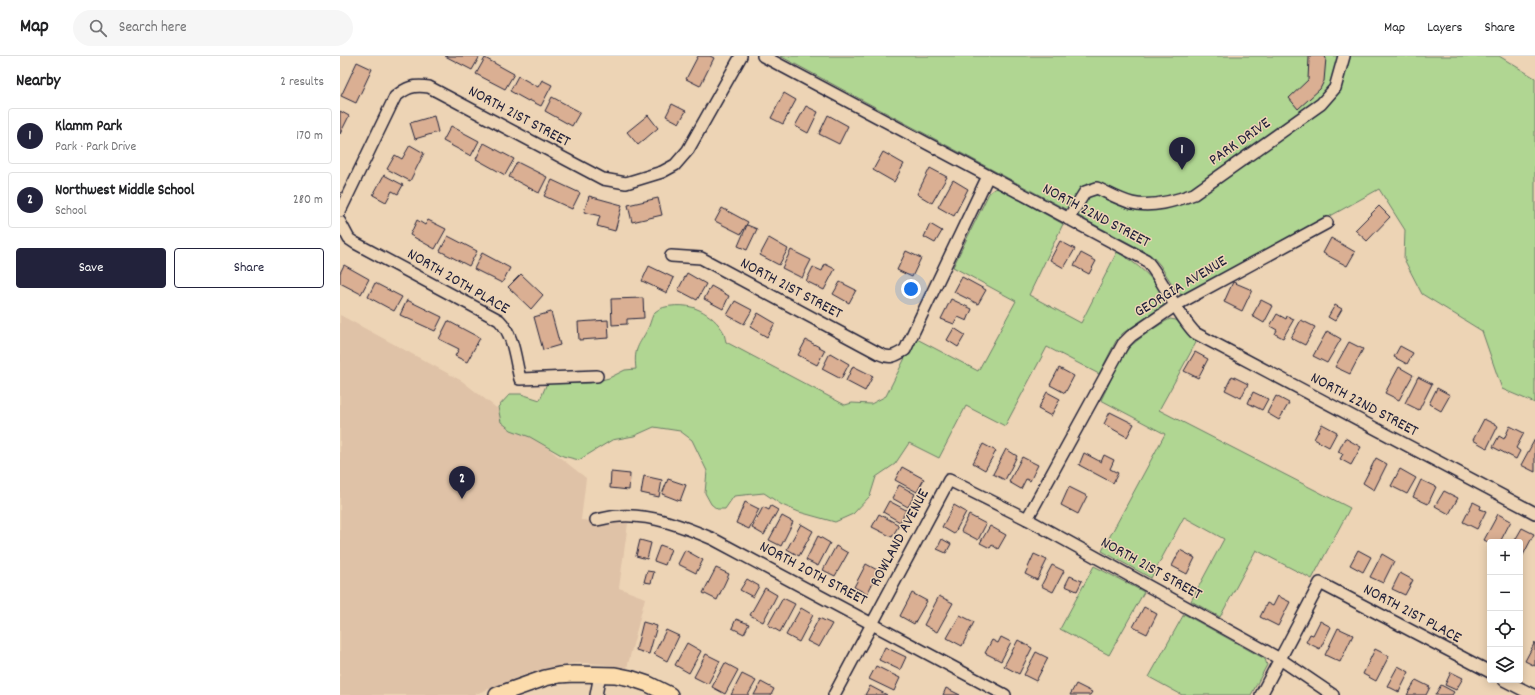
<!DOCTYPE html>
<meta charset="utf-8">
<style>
:root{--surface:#fff;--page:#f6f6f6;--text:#202124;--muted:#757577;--line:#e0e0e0;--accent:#22223b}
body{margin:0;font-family:Dekko,sans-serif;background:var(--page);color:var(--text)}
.controls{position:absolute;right:12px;bottom:12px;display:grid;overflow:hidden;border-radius:4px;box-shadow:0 2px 10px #0003}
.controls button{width:36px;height:36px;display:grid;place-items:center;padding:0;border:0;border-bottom:1px solid var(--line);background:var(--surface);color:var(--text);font:20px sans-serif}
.you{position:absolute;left:571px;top:233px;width:14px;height:14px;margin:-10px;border:3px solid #fff;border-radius:50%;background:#1a73e8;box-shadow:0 0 0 6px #1a73e833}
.badge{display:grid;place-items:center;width:26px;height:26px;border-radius:50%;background:var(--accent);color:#fff;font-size:13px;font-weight:700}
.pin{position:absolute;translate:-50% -33px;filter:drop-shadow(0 1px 2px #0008)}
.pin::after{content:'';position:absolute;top:21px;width:14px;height:12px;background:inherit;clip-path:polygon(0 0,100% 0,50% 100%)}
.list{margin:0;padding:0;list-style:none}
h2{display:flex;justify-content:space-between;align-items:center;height:52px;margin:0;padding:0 16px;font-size:17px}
h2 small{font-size:13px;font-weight:400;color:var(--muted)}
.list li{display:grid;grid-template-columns:26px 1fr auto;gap:12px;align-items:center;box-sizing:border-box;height:56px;margin:0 8px 8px;padding:0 8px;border:1px solid var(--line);border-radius:4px}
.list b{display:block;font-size:15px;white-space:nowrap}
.list p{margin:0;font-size:13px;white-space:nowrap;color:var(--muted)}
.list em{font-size:13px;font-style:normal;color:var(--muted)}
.actions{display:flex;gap:8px;padding:12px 16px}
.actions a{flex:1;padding:9px 0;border:1px solid var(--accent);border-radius:4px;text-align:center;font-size:14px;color:var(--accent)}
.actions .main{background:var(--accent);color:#fff}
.icon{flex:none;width:22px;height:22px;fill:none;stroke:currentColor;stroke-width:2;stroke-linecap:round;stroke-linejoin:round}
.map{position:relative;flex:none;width:1195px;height:639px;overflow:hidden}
header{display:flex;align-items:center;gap:24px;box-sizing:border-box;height:56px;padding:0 20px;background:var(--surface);border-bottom:1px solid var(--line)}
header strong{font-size:19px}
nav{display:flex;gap:22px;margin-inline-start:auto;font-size:14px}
.search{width:280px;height:36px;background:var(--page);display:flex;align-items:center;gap:10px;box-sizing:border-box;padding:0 14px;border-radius:22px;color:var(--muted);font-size:15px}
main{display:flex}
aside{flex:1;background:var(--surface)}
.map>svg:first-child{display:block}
</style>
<header>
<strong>Map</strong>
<div class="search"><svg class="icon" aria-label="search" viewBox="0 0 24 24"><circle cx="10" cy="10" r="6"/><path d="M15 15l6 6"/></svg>Search here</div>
<nav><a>Map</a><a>Layers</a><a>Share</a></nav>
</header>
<main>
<aside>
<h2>Nearby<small>2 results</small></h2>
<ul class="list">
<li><span class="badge">1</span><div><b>Klamm Park</b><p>Park · Park Drive</p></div><em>170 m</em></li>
<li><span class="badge">2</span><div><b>Northwest Middle School</b><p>School</p></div><em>280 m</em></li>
</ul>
<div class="actions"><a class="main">Save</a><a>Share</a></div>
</aside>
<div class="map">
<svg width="1195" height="639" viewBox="0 0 1195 639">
<rect width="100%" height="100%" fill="#edd4b5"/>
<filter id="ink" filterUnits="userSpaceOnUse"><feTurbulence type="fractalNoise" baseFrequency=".025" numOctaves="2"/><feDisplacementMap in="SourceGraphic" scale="8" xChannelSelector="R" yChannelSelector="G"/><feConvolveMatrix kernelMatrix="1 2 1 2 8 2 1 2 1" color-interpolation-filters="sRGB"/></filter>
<g filter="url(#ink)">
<path fill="#dfc2a7" d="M0,259L122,325L246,422L241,464L288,467L279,532L305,542L287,612L262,608L244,607L229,608L192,616L133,639H0Z"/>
<g fill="#b0d692" stroke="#697c66">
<path d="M440,0H1159L1195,22V347L1162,333L1142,275L1082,238L1064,203L1065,174L1039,133L850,238L842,239L837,236L820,209L813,201L800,193Z"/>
<path d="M658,132L723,168L689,239L741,267L777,196C799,209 812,220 825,242L824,249L783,277L776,285L759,318L707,291L665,370L626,350L599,402L569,387L555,408L536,421L530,440L513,458L495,466L459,456L442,449L424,437L394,440L385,453H377L371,448L365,437L367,415L352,384L340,375L314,371L294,380L272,384L239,404L223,400L190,381L171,374L161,366L158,351L170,338H181L200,344L207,327H250L269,322L285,314L296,313C293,290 301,288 309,270C311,265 312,259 315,256C323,248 348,248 357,253C365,256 376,264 381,272C384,275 385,282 386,286L505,349L512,347L531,348L546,340L575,282L638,315L676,245L613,211L649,137L654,133Z"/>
<path d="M830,263L836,264L849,278L858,283L819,354L1010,452L972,523L916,494L880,561L851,545L884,483L844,461L811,522L762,495L825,378L761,344C770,327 777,307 789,292C796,284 820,268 830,263Z"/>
<path d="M754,510L804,536L769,599L720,573Z"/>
<path d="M844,558L925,603L927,609L911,639H842L809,621Z"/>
</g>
<g fill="#daaf93" stroke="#22223b">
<path d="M105,0H140L132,14Z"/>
<path d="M358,0H370L374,2L360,30L346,23Z"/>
<path d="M967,0H984L986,2L984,25L980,33L958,53L949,42L968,24L969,2Z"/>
<path d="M145,2L174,18L165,33L136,18Z"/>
<path d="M17,6L32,13L16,47L1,40Z"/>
<path d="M178,20L198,31L202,24L212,29L201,50L189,44L188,45L170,35Z"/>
<path d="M444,37L456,44L443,68L431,62Z"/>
<path d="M212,41L240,56L232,70L205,55Z"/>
<path d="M332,48L346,55L339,67L326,60Z"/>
<path d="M466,50L478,56L468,77L455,70Z"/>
<path d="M0,55L9,60L0,78Z"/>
<path d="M308,59L318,72L298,89L287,76Z"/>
<path d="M488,59L508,70L499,88L479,78Z"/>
<path d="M94,60L98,76L75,83L70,67Z"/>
<path d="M111,70L139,85L131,100L103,85Z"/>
<path d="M144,87L174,103L165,119L136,103Z"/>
<path d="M70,89L84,97L70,125L47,113L55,99L62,103Z"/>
<path d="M543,96L564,108L554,126L533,114Z"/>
<path d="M177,106L207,121L199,137L169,121Z"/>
<path d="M590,112L607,121L592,147L577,138Z"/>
<path d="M44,119L63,129L58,138L52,135L46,146L33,139Z"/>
<path d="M212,124L240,137L232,153L204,140Z"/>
<path d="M613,124L628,133L614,160L598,151Z"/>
<path d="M249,140L282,149L275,175L257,170L260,160L244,156Z"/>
<path d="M318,142L322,159L292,166L288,149Z"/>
<path d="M1039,150L1050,161L1027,185L1015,174Z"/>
<path d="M382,152L408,166L401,178L375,165Z"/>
<path d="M77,164L85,169L88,164L106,173L95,193L70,179Z"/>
<path d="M590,168L602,175L595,187L584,181Z"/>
<path d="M407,169L417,173L407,194L398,190Z"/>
<path d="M108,180L137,195L129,210L100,195Z"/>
<path d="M429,182L448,193L439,209L420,199Z"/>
<path d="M991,182L1015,196L1007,210L983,197Z"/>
<path d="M720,185L735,193L724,212L710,204Z"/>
<path d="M451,194L471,204L462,222L442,212Z"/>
<path d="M566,195L581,202L572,221L557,214Z"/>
<path d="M142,197L170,212L162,227L134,213Z"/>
<path d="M741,197L756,205L749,218L734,210Z"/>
<path d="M485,208L495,213L484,234L466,225L473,211L482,215Z"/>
<path d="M4,209L29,223L21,238L0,227V217Z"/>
<path d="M309,210L334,222L327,237L302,225Z"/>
<path d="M347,217L366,228L357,244L338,234Z"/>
<path d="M181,218L203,239L191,253L168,231Z"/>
<path d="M622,221L646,234L638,248L614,236Z"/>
<path d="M500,226L516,234L509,247L493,238Z"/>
<path d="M893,226L912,234L902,255L884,246Z"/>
<path d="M35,227L62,241L54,255L28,241Z"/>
<path d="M371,230L389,240L383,253L364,243Z"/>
<path d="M303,242L304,262L287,263V268L272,269L271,243Z"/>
<path d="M611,243L632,253L627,265L618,261L614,268L601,263Z"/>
<path d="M67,244L102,261L95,275L60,259Z"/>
<path d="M921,244L933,250L924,267L912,260Z"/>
<path d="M395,245L412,254L404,268L387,259Z"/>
<path d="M995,249L1002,253L995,265L988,261Z"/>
<path d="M211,256L220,289L203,294L194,261Z"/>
<path d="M418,257L435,267L427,281L410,271Z"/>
<path d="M937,258L946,263L947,260L954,263L943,282L935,278L937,274L930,270Z"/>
<path d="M268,264L269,282L239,284L238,266Z"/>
<path d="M961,264L975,271L965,289L951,282Z"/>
<path d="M108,265L140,282L127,306L115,300L119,293L99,283Z"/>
<path d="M614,272L625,279L618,291L607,284Z"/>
<path d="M987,275L1001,283L987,307L973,300Z"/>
<path d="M466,284L485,294L477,309L458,299Z"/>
<path d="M1009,286L1023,293L1010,318L995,311Z"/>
<path d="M1060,290L1073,297L1067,308L1054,301Z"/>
<path d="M855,296L868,303L858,322L844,315Z"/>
<path d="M490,297L509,308L501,323L482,313Z"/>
<path d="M513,310L533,320L525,335L506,325Z"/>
<path d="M1059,311L1073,319L1059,344L1045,337Z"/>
<path d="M719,312L734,320L725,337L710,329Z"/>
<path d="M892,320L908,328L901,342L885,334Z"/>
<path d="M1078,321L1092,328L1079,354L1065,347Z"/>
<path d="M1097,332L1110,339L1101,355L1089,348Z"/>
<path d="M707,336L720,343L711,360L698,353Z"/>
<path d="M913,336L928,343L922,354L908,347Z"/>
<path d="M936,340L949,347L939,364L927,357Z"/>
<path d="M770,356L794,368L787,381L764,368Z"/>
<path d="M1144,363L1158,370L1147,392L1133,384Z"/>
<path d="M982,368L997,376L989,391L974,383Z"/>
<path d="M1170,370L1184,377L1176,392L1180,395L1176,403L1153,391L1159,380L1164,383Z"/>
<path d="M1005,382L1021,391L1011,409L1000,403L1003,398L998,396Z"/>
<path d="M1195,383V416L1181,409Z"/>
<path d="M643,388L656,395L645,414L633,407Z"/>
<path d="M666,393L677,400L665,424L653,418Z"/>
<path d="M744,397L761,406L764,399L774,404L770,413L778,417L773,427L739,409Z"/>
<path d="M682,401L698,409L690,425L686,423L681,433L669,426Z"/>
<path d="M1036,402L1047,408L1034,434L1023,427Z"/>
<path d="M562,411L584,423L577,436L555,424Z"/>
<path d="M1060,413L1076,422L1067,438L1051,430Z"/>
<path d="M271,416L290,418L289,434L270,432Z"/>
<path d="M304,420L322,424L319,441L301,437Z"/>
<path d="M328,423L346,429L340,445L322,438Z"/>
<path d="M1081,424L1096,431L1088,448L1073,441Z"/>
<path d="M559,429L575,438L568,451L552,442Z"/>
<path d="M729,431L747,440L738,458L721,449Z"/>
<path d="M1104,435L1118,442L1109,458L1095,450Z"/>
<path d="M549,445L566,454L560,466L543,456Z"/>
<path d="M405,446L419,453L409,473L396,467Z"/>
<path d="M1133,446L1141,450L1140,453L1146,455L1137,473L1123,466Z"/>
<path d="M614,449L626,456L614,478L602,471Z"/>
<path d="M431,450L438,454L424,479L412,472L423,451L429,454Z"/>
<path d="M539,458L559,469L552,481L532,471Z"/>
<path d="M1158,458L1171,465L1160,486L1150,487L1144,484Z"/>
<path d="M629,459L646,468L638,484L621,475Z"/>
<path d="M442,460L453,466L441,490L429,484Z"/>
<path d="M461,468L473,475L459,500L447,493Z"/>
<path d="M650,470L666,479L658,493L652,489L650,492L640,487Z"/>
<path d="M1182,472L1194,478L1180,505V486H1174Z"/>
<path d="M478,480L490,487L478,510L466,504Z"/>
<path d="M602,483L611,488L606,497L597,493Z"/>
<path d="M300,484L311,487L307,503L296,500Z"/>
<path d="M320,489L331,493L325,509L314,505Z"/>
<path d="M496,490L508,497L495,520L483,514Z"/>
<path d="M345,494L363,504L356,517L338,508Z"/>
<path d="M840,494L855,502L847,518L832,510Z"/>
<path d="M1018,494L1031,501L1023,516L1010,509Z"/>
<path d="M694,498L707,504L697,524L685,518Z"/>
<path d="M1042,498L1054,505L1043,527L1030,521Z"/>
<path d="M526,508L539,515L527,538L514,531Z"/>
<path d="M712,509L724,515L713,536L701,530Z"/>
<path d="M376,512L389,518L377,544L363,537Z"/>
<path d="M307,515L314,516L311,527L304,526Z"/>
<path d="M1060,517L1073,524L1065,539L1052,533Z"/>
<path d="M730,520L742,525L737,535L725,530Z"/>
<path d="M407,523L419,530L413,541L400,534Z"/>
<path d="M425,532L437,539L423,566L410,559Z"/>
<path d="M572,537L587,545L574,568L560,560Z"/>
<path d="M599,540L613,547L597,576L584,569Z"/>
<path d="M938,540L950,546L938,570L920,561L927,547L933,550Z"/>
<path d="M443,542L455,548L440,576L428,569Z"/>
<path d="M804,551L817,558L807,578L793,571Z"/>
<path d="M461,552L473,559L459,586L446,579Z"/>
<path d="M620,559L634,566L622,590L607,582Z"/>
<path d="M479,562L492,568L479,591L467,585Z"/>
<path d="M396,563L409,568L404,578L392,572Z"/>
<path d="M980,565L991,571L980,593L966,586L970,578L973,579Z"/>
<path d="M303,566L317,570L309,598L296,594Z"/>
<path d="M998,572L1013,579L1000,606L985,599Z"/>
<path d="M326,574L339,580L327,605L314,598Z"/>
<path d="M661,581L671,586L661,605L645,597L652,584L658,587Z"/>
<path d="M678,584L692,592L679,618L664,610Z"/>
<path d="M1195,586V610L1185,605Z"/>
<path d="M347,587L361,595L349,617L335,609Z"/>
<path d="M545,591L566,601L560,614L539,604Z"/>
<path d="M1035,593L1049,600L1036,625L1023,618Z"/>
<path d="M696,596L708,602L696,625L684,619Z"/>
<path d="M366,598L380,605L368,628L354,621Z"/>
<path d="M385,607L398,614L385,638L372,631Z"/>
<path d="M536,610L560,622L554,635L529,623Z"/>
<path d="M1058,610L1069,616L1059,636L1047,630Z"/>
<path d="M1111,616L1123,622L1116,634L1105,629Z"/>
<path d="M402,618L416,625L408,639H391Z"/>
<path d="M1076,624L1090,631L1086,639H1067Z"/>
<path d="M421,626L434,633L431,639H414Z"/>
<path d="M736,628L752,636L750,639H730Z"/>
<path d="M1101,629L1114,636L1112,639H1095Z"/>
<path d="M530,630L547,639H525Z"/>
<path d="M606,632L620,639H603Z"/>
</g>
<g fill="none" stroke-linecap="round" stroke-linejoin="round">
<defs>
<g id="minor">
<path d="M423,0L806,204C825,226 835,256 855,277L1195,457"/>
<path d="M0,155L55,41C67,31 73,29 89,31L263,123L286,127L322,116L335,109L348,94L401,0"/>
<path d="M728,163L745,136L757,132C768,137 780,144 792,147C812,152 835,145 854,138L981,48L995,32L1004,0"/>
<path d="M0,166L9,183L15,187L159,264C174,279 175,303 180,323L257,320"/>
<path d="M331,200L361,202L540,298C550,303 555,300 565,294L648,120"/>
<path d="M687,463L783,288L791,280L836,249L987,167"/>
<path d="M256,464C264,463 272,460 280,460C312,458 345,471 373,483L665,639"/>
<path d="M1164,624L1193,639"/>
<path d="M256,639L260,619"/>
<path d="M494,639L609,424L687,463L940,603L993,639"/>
<path d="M921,639L980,527L1150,616"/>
</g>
<path id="major" d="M157,639L205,622L219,619L234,618L275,619L290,622L308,628L330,639"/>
</defs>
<use href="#minor" stroke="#22223b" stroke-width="14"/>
<use href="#major" stroke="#22223b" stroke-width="18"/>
<use href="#minor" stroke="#edd4b5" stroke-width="11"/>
<use href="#major" stroke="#fcdcac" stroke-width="15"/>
</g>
</g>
<g text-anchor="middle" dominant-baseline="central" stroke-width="3" stroke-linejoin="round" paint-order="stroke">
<g font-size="16" fill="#22223b" stroke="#edd4b5">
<text transform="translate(179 61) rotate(28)">NORTH 21ST STREET</text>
<text transform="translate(900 86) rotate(-35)">PARK DRIVE</text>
<text transform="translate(756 160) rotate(28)">NORTH 22ND STREET</text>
<text transform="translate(118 226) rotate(30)">NORTH 20TH PLACE</text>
<text transform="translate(841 231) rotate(-31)">GEORGIA AVENUE</text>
<text transform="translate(451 233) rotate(28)">NORTH 21ST STREET</text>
<text transform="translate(1024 349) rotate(28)">NORTH 22ND STREET</text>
<text transform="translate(560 482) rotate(-62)">ROWLAND AVENUE</text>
<text transform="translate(811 513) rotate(29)">NORTH 21ST STREET</text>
<text transform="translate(473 518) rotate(28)">NORTH 20TH STREET</text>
<text transform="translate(1072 558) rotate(28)">NORTH 21ST PLACE</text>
</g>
</g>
</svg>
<div class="controls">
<button>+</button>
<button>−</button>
<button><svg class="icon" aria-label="locate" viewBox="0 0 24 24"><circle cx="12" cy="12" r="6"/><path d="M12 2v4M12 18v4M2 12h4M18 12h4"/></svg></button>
<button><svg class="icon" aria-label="layers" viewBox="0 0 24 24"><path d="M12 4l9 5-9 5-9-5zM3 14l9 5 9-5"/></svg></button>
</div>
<div class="you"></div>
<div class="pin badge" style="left:842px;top:114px">1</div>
<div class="pin badge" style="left:122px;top:443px">2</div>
</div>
</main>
